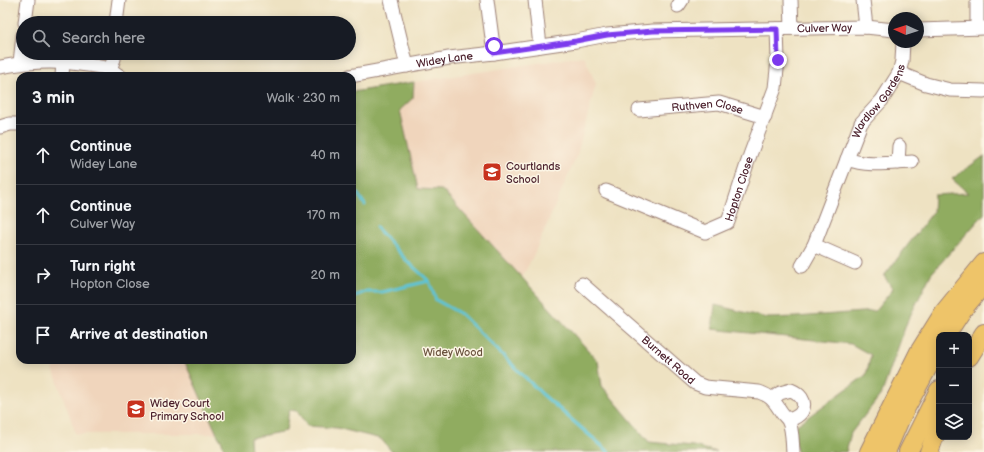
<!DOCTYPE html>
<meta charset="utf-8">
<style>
:root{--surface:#171b24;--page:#20242c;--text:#f1f3f6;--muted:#9ea1a6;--line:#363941}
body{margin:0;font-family:"Balsamiq Sans",sans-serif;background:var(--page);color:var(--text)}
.controls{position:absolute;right:12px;bottom:12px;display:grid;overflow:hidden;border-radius:8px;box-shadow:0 2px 10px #0003}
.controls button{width:36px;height:36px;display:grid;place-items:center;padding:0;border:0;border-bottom:1px solid var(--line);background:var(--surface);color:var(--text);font:20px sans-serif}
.compass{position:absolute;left:888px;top:12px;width:36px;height:36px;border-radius:50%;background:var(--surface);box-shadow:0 2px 10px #0003;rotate:273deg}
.stop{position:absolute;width:12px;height:12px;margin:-9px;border:3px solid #7c3aed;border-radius:50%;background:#fff}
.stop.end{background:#7c3aed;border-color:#fff;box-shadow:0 1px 4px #0008}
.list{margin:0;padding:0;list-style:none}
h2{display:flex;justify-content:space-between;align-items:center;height:52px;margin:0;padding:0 16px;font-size:17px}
h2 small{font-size:13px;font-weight:400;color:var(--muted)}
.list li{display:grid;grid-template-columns:26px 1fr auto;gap:12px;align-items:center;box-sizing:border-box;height:60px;padding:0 16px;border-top:1px solid var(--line)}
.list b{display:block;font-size:15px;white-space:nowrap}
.list p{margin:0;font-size:13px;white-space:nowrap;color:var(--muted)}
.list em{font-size:13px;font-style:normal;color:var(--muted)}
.icon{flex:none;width:22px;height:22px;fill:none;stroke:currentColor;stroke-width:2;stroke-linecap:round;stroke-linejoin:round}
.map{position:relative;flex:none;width:984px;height:452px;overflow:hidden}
.search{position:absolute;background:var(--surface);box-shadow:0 2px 10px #0003;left:16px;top:16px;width:340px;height:44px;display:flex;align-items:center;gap:10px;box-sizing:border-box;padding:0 14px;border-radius:22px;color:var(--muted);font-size:15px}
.panel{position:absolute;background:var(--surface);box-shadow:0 2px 10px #0003;left:16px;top:72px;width:340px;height:292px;border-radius:12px}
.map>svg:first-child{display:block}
</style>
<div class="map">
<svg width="984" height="452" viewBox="0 0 984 452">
<rect width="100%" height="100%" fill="#fcf5e5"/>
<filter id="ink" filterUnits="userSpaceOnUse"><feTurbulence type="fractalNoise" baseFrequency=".025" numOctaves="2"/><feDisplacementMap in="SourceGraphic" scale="8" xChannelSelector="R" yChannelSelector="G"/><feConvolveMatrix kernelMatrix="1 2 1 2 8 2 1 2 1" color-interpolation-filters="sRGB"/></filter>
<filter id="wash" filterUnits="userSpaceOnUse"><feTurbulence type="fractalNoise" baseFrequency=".012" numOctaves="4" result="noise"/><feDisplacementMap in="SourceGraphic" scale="16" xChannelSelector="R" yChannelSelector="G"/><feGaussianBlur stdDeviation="0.9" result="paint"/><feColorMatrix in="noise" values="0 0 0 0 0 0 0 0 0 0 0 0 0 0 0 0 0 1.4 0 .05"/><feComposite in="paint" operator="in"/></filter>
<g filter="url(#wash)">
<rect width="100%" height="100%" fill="#eee2c2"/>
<g fill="#f0d5bc">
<path d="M584,56L596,84L577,155L534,254L522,278L442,191L418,189L400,110L413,98L414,82Z"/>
<path d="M50,360H184L217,434H76Z"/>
</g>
<g fill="#90ac60" stroke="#6d6646">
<path d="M414,82L413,98L400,110L418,189L442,190L598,361L602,386L649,442L693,446L717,452H392L381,439L337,428L307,426L297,411L289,410L286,431L250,438L251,452H225L222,442L217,434L184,360H352V92Z"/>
<path d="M984,156V214L931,274L907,322L882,393L851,433L846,452H797L794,427L866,375L871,355L851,344L712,329L715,305L767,318L796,317L875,311L893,289L884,276L933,212L934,195L968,193L952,179Z"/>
</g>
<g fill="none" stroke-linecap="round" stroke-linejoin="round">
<g stroke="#5cc5d8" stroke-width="3">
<path d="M352,185L365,205"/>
<path d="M376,227L406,260L429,281L436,300L461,314L542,394L609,452"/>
<path d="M352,300L355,296L365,292H382L429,281"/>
</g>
</g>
</g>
<g filter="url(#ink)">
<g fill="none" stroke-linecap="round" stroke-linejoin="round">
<defs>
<g id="minor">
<path d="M391,0L407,66"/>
<path d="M487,0L494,53"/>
<path d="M535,0L540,46"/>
<path d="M791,0L792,28"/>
<path d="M863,0L866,27"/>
<path d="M977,0V28"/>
<path d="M678,6L682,0"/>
<path d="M25,23L28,0"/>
<path d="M116,23L119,0"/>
<path d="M918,30L984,28"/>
<path d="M20,63L23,35"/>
<path d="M0,67C30,61 58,60 88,65C95,66 103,67 110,69C113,71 116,74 120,76"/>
<path d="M110,69L114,59L115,53"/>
<path d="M899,73L926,84L950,90L984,91"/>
<path d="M62,76L63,62"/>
<path id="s1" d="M350,76L449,58L494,53L576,41L607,35L653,31L866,27L894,30"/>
<path id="s2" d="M639,110L719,103L765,117"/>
<path d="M0,127L10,124H20"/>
<path d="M847,159C868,167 890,163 912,162"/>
<path d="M898,163L899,146"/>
<path id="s3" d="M606,191L705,232L728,222L750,155L775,88L778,60L777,29"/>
<path d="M814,245L855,263"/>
<path id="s4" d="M802,266L814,245L861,123L882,100L899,73L902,61L903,42"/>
<path id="s5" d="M582,284L695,383L705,387L759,392C771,396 774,401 780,410C782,414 786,417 788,420C793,429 792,442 793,452"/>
<path d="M772,399L780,393L791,390C799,393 807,401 802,411C800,416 793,418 789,421"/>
</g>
<g id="highway">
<path d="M946,335L963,309L984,284"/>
<path d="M969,357L984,333"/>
<path d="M869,452L919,352L944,312L984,263"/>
<path d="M886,452L901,417L939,347"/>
<path d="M908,452L939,390"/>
<path d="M929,452L939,424"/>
</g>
</defs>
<use href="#minor" stroke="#9c8076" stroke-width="15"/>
<use href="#highway" stroke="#9c8076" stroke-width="20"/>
<use href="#minor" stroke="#fff" stroke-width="13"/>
<use href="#highway" stroke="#eec469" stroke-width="18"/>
</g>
</g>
<g fill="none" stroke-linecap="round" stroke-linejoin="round" filter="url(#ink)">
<path stroke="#7c3aed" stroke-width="5" d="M494,46V53L576,41L607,35L653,31L777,29L778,60"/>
</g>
<defs>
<symbol id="school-square" viewBox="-11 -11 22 22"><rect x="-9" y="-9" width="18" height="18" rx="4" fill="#c8321e" stroke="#fcf5e5"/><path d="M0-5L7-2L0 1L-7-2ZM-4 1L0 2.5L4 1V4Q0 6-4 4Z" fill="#fff"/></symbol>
</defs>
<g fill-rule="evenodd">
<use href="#school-square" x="481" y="161" width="22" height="22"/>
<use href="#school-square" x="125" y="398" width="22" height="22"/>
</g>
<g text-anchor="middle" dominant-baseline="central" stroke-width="3" stroke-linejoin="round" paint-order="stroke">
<g font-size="11" fill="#4a1f2b" stroke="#fcf5e5">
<text stroke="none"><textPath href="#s1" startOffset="478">Culver Way</textPath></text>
<text stroke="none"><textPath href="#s1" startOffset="96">Widey Lane</textPath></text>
<text stroke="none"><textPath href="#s4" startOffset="183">Wardlow Gardens</textPath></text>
<text stroke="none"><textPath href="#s2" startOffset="69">Ruthven Close</textPath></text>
<text stroke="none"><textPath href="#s3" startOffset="167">Hopton Close</textPath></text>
<text stroke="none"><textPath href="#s5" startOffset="115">Burnett Road</textPath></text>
</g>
<g font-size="11" fill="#4a1f2b" stroke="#fcf5e5" text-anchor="start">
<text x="506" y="166">Courtlands<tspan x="506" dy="13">School</tspan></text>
<text x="150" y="403">Widey Court<tspan x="150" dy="13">Primary School</tspan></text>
</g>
<g font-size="11" fill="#6a523e" stroke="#fcf5e5">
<text x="453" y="352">Widey Wood</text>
</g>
</g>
</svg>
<div class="controls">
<button>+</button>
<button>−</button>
<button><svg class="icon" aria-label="layers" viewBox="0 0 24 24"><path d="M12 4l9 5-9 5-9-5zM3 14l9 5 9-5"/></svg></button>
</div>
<svg class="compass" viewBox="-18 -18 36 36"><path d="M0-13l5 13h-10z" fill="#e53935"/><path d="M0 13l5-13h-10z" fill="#9ea1a6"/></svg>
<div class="stop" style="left:494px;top:46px"></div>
<div class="stop end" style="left:778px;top:60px"></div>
<div class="search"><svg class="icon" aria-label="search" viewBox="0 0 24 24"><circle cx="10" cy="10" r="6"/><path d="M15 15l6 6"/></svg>Search here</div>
<section class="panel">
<h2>3 min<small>Walk · 230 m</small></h2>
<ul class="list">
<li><svg class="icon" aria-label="ahead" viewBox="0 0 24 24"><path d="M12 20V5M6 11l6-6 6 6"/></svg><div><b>Continue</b><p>Widey Lane</p></div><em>40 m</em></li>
<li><svg class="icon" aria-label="ahead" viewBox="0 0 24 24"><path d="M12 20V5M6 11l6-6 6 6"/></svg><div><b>Continue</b><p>Culver Way</p></div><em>170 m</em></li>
<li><svg class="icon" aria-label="right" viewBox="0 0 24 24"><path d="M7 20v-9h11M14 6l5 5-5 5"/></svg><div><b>Turn right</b><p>Hopton Close</p></div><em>20 m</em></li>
<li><svg class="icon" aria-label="arrive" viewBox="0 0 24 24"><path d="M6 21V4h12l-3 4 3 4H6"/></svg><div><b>Arrive at destination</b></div></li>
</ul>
</section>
</div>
